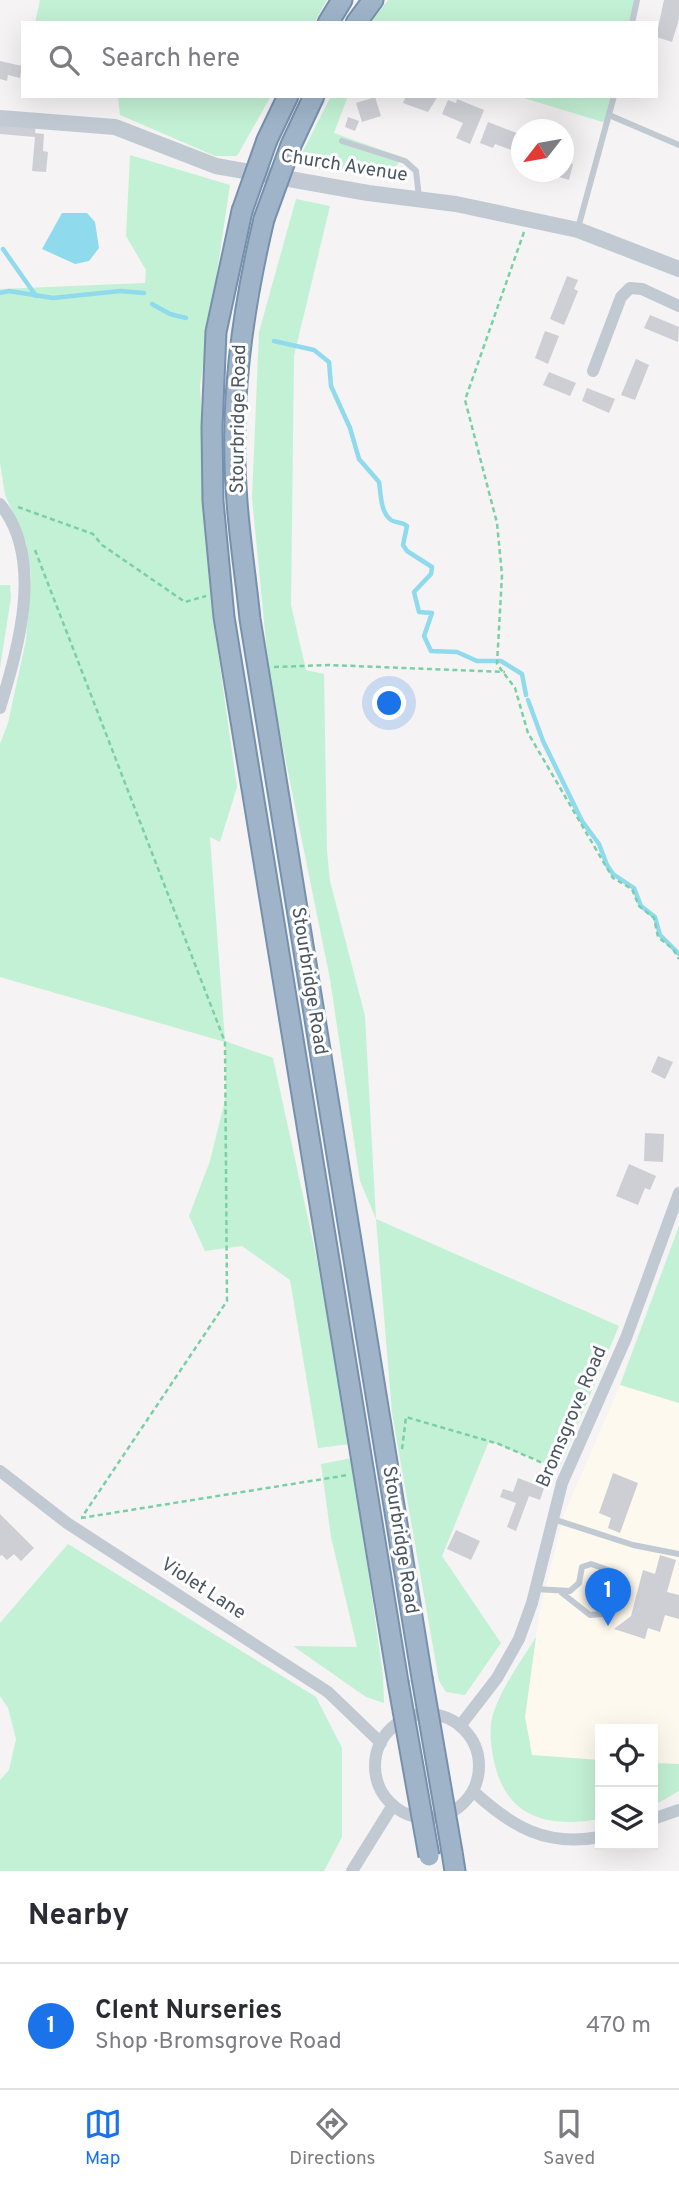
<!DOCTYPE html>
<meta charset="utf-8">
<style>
:root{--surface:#fff;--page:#f2f2f3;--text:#2b2b33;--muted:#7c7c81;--line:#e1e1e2;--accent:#1a73e8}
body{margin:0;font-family:Overpass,sans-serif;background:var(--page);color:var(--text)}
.controls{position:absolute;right:21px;bottom:21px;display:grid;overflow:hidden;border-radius:0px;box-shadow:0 7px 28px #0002}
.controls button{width:63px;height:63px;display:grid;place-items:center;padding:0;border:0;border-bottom:2px solid var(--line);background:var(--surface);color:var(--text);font:35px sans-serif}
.compass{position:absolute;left:511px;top:119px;width:63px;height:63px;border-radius:50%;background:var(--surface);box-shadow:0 7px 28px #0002;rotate:239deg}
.you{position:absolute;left:390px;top:704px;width:24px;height:24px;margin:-18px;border:5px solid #fff;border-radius:50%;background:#1a73e8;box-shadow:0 0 0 10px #1a73e833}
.badge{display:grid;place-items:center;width:46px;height:46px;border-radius:50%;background:var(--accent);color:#fff;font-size:23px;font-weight:700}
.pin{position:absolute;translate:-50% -58px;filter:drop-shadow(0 2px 4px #0008)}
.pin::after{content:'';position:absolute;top:37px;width:24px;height:21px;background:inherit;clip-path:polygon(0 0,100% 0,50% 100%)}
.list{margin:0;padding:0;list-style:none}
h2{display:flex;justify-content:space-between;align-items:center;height:91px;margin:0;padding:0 28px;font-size:30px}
h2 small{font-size:23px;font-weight:400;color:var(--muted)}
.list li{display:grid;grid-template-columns:46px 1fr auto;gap:21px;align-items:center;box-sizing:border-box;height:126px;padding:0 28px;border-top:2px solid var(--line)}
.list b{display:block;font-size:26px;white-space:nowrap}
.list p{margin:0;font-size:23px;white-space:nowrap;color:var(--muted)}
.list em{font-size:23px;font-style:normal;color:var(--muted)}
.icon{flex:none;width:38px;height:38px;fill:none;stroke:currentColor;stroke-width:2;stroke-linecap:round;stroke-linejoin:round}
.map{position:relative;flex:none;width:679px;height:1871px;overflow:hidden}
.search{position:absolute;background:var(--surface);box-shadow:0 7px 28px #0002;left:21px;right:21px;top:21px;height:77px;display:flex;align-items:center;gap:18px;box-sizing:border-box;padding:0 24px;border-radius:0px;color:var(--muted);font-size:26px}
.sheet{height:217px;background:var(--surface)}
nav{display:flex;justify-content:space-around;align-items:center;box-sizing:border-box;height:98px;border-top:2px solid var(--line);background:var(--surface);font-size:19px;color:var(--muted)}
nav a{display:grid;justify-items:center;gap:4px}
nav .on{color:var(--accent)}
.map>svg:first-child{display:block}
</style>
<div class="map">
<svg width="679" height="1871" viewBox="0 0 679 1871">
<rect width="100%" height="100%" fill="#f5f3f3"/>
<path fill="#fdf9ef" d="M620,1385L679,1403V1764L653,1763V1729H600V1760L532,1756L525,1717L539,1615L564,1514Z"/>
<g fill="#c3f1d5">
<path d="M40,0H327L314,23H35Z"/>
<path d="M388,0H637L631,23H370Z"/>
<path d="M118,96H271L237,156H215L120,115Z"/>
<path d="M331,96H348L334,133L402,157L391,175L306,168L301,155Z"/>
<path d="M517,96H613L606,123Z"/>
<path d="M130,155L230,185L200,386L213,617L237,787L220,842L210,837L225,1041L273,1058L317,1260L350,1444L318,1448L290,1280L242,1246L205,1251L189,1216L210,1161L226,1096L225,1042L0,977V744L8,723L26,640L31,574L26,542L5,495L0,462V289L145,283L146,270L126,236Z"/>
<path d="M296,199L330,206L294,356L291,605L306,670L324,674L327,851L330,881L365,1016L376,1219L619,1326L559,1469L489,1441L442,1556L501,1643L465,1695L446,1692L439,1681L392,1413L376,1219L360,1181L330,979L270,683L252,498L259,332Z"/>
<path d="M0,585H10L11,597L0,668Z"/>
<path d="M679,1226V1403L620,1385Z"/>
<path d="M352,1458L383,1675L384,1703L366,1697L293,1646L357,1647L331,1537L321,1464Z"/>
<path d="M68,1544L316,1697L342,1748V1837L324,1871H0V1780L9,1770L16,1739L8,1708L0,1696V1623Z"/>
<path d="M536,1637L525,1717L532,1755L600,1760V1819C548,1828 506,1818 494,1761C491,1748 489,1730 492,1718C500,1689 520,1663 536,1637Z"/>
<path d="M653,1763L679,1764V1791L653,1806Z"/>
</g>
<path fill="#90daee" d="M62,213H87L95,222L99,248L89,261L75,264L42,249Z"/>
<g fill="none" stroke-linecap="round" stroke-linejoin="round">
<g stroke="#90daee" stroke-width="4.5">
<path d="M3,249L36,296"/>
<path d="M0,293L9,291L53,298L120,291L144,293"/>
<path d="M152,304L170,314L186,318"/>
<path d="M274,341L314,350L329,362L331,386L350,428L359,459L379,482C381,493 380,512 391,520C397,524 401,521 407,526L403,545L407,551L432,567L431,574L414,592L419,612L432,613L424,636L431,651L457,652L477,661H501L522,674L526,695"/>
<path d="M528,700L543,741L582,821L599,844L607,865L613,874L634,888L641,906L655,917L660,935L679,954"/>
</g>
</g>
<g fill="#cdcfd5">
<path d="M664,0H679V19L672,42L656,37Z"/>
<path d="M0,61L22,66L20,78L8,75L7,81L0,79Z"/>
<path d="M406,96H438L428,112L403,103Z"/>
<path d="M375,97L381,116L362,122L356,103Z"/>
<path d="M457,99L484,110L470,144L456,138L463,123L442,114L448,100L456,103Z"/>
<path d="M348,117L359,121L355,131L345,127Z"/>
<path d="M488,122L522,135V154L495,144L493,148L480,143Z"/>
<path d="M0,123L36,125L35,133L44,134L43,151L48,152L46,172L32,171L35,137L0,134Z"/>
<path d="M564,161L573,164L569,180L542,172H564Z"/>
<path d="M567,276L578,280L574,289L578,291L564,325L550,319Z"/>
<path d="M650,315L679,327L678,342L644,328Z"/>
<path d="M545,331L559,336L548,364L535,358Z"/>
<path d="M636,359L649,365L635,400L621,395Z"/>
<path d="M549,372L576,383L570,396L543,385Z"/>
<path d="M587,388L615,399L609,413L582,401Z"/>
<path d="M658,1056L673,1062L665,1079L651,1072Z"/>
<path d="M645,1133L664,1134L663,1162L644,1161Z"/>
<path d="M629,1164L656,1176L650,1190L645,1188L638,1205L616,1196Z"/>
<path d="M613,1473L638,1483L620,1533L608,1528L611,1518L599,1513Z"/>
<path d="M518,1478L544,1488L540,1500L529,1496L516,1531L507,1527L516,1503L500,1497L503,1489L513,1492Z"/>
<path d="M0,1514L34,1548L21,1561L14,1554L7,1560L2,1555L0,1556Z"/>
<path d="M456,1530L480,1541L471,1560L447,1549Z"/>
<path d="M660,1555L676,1560L667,1592L679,1595V1619L665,1615L660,1632L648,1628L645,1639L614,1629L631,1616L643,1570L655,1574Z"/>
</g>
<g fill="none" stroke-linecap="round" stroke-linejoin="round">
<defs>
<g id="trunk">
<path d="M328,23L342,0"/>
<path d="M356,23L373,0"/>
<path d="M267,140L288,96"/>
<path d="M291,145L314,96"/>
<path d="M242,211L216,332L212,427L213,501L224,617L398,1682"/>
<path d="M264,219C242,312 229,406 237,502C240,541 246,580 250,619L422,1678"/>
<path d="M452,1852L455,1871"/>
</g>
</defs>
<use href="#trunk" stroke="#7690ad" stroke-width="23"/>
<g stroke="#7ad0a6" stroke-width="2.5" stroke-dasharray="5 3.5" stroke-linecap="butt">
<path d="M524,232L465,400L497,523L502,575L497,664L515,688L528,733L604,863L613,878L632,889L639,906L654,918L658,937L673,949L679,959"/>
<path d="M18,507L93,534L102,545L185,602L206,596"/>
<path d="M35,550L225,1042L227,1301L82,1517"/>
<path d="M274,667L329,665L505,672"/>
<path d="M402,1449L406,1417L499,1444L554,1468"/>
<path d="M81,1518L348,1475"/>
</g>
<g stroke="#c1cad2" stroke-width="6">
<path d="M632,23L637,0"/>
<path d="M609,115L679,145"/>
<path d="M342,141L405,161L416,171L419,197"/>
<path d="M578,228L614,96"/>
<path d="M553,1519L633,1545L679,1554"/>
<path d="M535,1589L570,1591L579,1583L582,1567L591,1564L614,1572L619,1579L614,1600L603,1614L590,1615L562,1593"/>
</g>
<g stroke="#c1cad2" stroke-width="12">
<path d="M593,371L621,297L630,288L642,289L679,306"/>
<path d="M0,504C45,559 18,648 0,708"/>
<path d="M0,1471L67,1523L328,1692L381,1743"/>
<circle cx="427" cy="1766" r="52"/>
<path d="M460,1726L497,1678L519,1639L532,1603L562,1483L626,1338L679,1193"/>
<path d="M473,1791C512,1827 546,1847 600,1837"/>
<path d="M653,1819L679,1810"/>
<path d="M352,1871L393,1805"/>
</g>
<path stroke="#c1cad2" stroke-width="16" d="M0,118L115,127L216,166L368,193L456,204L578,230L679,269"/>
<use href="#trunk" stroke="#9fb4c9" stroke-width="19"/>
<defs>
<g id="trunk-bridge">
<path d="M242,211L267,140"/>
<path d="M264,219L291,145"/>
<path d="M422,1678L452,1852"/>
<path d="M398,1682L429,1856"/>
</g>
</defs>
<use href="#trunk-bridge" stroke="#7690ad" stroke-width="23" stroke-linecap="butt"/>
<use href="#trunk-bridge" stroke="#9fb4c9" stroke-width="19"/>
</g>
<g text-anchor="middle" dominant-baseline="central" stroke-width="6" stroke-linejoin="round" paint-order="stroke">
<g font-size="19" fill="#4a5661" stroke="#fff">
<text transform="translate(344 166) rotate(9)">Church Avenue</text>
<text transform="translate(239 419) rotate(-89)">Stourbridge Road</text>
<text transform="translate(309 981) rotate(81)">Stourbridge Road</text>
<text transform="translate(572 1417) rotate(-67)">Bromsgrove Road</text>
<text transform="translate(400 1540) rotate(81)">Stourbridge Road</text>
<text transform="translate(203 1589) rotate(33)">Violet Lane</text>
</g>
</g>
</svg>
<div class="controls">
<button><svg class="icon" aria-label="locate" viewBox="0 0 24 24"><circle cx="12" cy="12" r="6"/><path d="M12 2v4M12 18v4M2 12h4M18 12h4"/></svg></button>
<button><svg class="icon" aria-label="layers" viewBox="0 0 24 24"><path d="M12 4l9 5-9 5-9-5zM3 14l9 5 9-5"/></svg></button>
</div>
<svg class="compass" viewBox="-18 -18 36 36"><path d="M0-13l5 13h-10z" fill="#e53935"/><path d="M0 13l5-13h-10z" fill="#7c7c81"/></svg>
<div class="you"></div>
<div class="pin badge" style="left:608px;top:1626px">1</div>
<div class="search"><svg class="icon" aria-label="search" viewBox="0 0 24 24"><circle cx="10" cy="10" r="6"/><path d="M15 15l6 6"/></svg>Search here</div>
</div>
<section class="sheet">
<h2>Nearby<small></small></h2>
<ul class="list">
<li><span class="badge">1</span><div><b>Clent Nurseries</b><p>Shop · Bromsgrove Road</p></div><em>470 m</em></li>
</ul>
</section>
<nav>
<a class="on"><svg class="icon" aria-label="map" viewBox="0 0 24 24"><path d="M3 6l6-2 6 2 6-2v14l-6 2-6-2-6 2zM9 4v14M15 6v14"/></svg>Map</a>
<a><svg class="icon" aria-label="directions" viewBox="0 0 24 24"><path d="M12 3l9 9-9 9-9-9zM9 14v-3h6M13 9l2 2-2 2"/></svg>Directions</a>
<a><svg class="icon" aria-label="saved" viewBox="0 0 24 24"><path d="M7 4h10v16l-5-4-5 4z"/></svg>Saved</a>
</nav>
